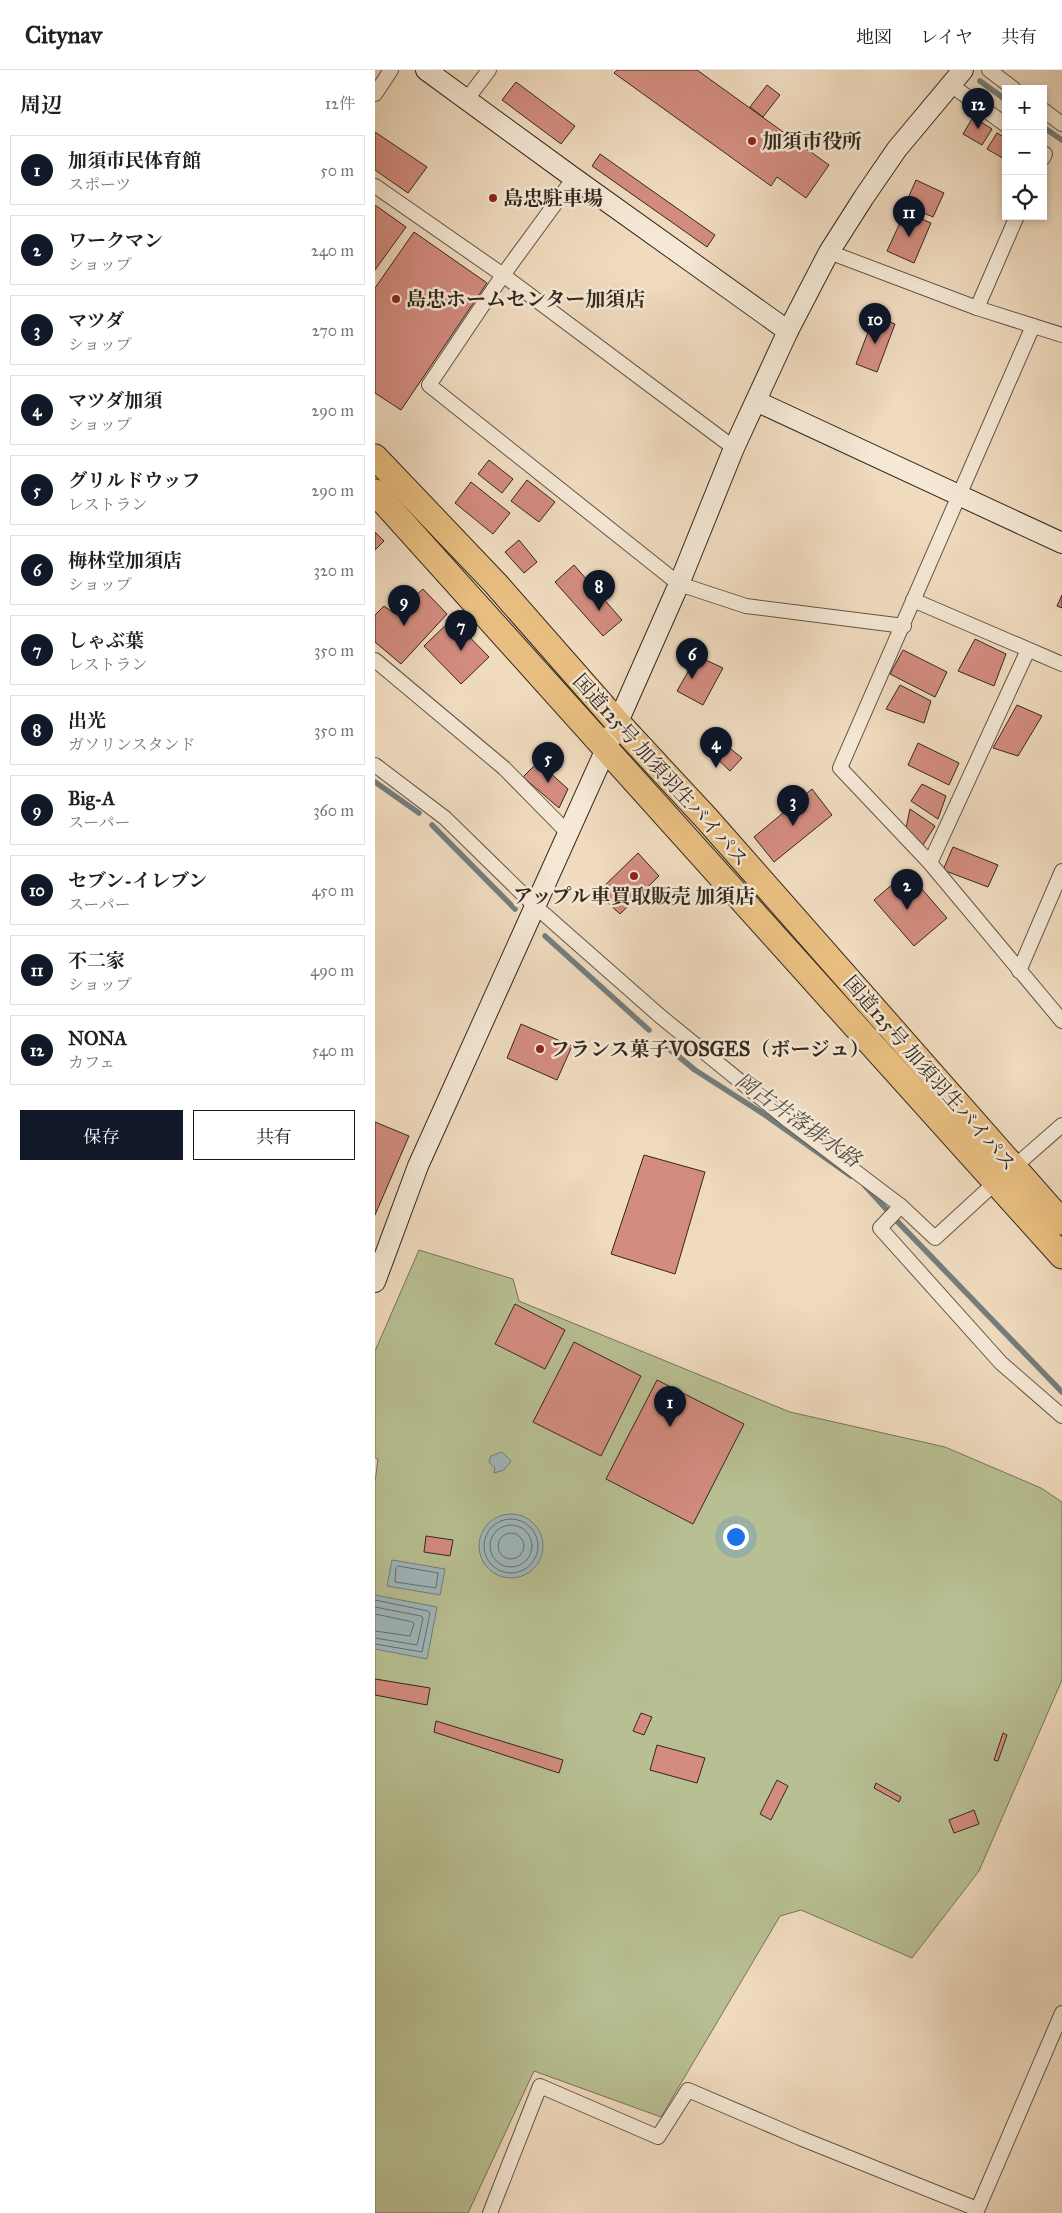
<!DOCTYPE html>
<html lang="ja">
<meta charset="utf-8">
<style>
:root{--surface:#fff;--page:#f6f6f6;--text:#202124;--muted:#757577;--line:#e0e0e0;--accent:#111827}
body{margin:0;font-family:"IM FELL Great Primer","Noto Serif JP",serif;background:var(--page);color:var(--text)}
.controls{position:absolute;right:15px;top:15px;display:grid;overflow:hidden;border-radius:0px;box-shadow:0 2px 8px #0003}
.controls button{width:45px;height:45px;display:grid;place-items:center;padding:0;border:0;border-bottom:1px solid var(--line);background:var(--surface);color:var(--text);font:25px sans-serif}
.you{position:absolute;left:360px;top:1466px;width:18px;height:18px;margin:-12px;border:4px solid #fff;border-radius:50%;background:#1a73e8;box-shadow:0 0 0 8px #1a73e833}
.badge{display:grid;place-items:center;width:32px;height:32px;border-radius:50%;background:var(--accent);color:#fff;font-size:16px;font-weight:700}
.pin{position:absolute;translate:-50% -41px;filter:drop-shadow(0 1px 2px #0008)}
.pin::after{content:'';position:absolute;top:26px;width:18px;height:15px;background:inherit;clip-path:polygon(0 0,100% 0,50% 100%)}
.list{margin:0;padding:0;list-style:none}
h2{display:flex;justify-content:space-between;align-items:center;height:65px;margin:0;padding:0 20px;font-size:21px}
h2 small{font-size:16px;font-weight:400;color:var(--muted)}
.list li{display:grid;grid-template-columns:32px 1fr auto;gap:15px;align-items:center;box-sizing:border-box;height:70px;margin:0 10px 10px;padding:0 10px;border:1px solid var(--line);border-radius:0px}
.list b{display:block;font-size:19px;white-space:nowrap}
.list p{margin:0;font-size:16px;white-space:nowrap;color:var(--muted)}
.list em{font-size:16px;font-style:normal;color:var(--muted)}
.actions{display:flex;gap:10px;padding:15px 20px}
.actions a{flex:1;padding:11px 0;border:1px solid var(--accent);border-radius:0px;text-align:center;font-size:18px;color:var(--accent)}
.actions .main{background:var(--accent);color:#fff}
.icon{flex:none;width:28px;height:28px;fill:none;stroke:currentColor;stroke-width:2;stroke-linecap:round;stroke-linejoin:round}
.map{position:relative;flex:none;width:687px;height:2143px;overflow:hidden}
header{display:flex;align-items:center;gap:30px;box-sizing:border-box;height:70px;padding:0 25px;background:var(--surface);border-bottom:1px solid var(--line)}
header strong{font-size:24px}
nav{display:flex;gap:28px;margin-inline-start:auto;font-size:18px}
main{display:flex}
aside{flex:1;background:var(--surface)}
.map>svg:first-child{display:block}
</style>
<header>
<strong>Citynav</strong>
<nav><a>地図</a><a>レイヤ</a><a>共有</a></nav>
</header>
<main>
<aside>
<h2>周辺<small>12件</small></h2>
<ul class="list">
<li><span class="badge">1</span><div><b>加須市民体育館</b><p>スポーツ</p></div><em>50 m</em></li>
<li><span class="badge">2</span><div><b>ワークマン</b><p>ショップ</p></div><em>240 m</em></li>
<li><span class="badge">3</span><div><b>マツダ</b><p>ショップ</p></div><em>270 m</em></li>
<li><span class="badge">4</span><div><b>マツダ加須</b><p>ショップ</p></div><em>290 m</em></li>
<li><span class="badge">5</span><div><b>グリルドウッフ</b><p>レストラン</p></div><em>290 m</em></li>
<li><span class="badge">6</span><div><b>梅林堂加須店</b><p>ショップ</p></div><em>320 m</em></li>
<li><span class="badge">7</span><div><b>しゃぶ葉</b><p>レストラン</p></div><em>350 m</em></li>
<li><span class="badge">8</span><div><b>出光</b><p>ガソリンスタンド</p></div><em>350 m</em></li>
<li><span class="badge">9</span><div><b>Big-A</b><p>スーパー</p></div><em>360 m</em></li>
<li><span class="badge">10</span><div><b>セブン-イレブン</b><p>スーパー</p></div><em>450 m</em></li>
<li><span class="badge">11</span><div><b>不二家</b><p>ショップ</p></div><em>490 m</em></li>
<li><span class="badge">12</span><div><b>NONA</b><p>カフェ</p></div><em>540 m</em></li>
</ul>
<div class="actions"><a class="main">保存</a><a>共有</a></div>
</aside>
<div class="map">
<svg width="687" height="2143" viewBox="0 0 687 2143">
<rect width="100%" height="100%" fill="#f0dbbf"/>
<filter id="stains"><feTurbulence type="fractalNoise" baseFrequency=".004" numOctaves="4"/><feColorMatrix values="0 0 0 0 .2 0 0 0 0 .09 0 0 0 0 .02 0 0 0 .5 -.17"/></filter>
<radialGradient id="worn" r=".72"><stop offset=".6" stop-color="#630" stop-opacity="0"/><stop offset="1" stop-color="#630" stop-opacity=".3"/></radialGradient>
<path fill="#b8c093" stroke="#757459" d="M44,1180L138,1209L144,1231L415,1342L570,1377L666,1418L687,1432V1610L604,1801L537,1888L426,1840L405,1846L286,2047L159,2001L93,2143H0V1412L3,1389L0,1388V1281Z"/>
<g fill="#9fb8bd" stroke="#737e7e">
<path d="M127,1382L136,1391L129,1400L119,1403L120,1398L114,1392L116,1386Z"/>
<circle cx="136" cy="1476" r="32"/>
<path d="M17,1490L70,1499L65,1525L12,1516Z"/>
<path d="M0,1525L62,1537L52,1589L0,1579Z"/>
</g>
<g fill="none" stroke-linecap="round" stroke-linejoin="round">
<g stroke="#68706e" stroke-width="1">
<circle cx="136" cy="1476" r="27"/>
<circle cx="136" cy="1476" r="21"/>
<circle cx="136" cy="1476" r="13"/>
<path d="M23,1496L63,1503L61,1518L20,1512L21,1498Z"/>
<path d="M0,1530L53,1541L55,1543L47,1582L0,1574"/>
<path d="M0,1537L46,1546L48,1548L42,1575L0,1568"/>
<path d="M0,1544L38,1552L39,1554L35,1566L0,1561"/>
</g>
<g stroke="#737e7e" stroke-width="5.5">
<path d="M605,11L631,30"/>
<path d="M668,57L687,70"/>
<path d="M0,712L44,743"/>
<path d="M57,755L140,839"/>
<path d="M170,866L274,960"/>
<path d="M287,973L320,1000L390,1045L476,1106"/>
<path d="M490,1116L512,1140"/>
<path d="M520,1149L687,1322"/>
</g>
</g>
<g fill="#d38c7f" stroke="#32281f">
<path d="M242,0H322L454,95L431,128L402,107L396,116L239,3Z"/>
<path d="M141,12L200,56L186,74L127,30Z"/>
<path d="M392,15L405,25L388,47L375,37Z"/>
<path d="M598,47L617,59L607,75L588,64Z"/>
<path d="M0,62L52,97L33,123L0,100Z"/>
<path d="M622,63L631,68V90L612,79Z"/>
<path d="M225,84L340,165L332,177L217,96Z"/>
<path d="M541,110L569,123L558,147L530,135Z"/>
<path d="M0,135L31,157L0,200Z"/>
<path d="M530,142L556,153L539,193L512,181Z"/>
<path d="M39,162L112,213L26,340L0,323V218Z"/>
<path d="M499,246L520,254L502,302L481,294Z"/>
<path d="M114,390L138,409L127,423L103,404Z"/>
<path d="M152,410L180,432L164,452L136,431Z"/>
<path d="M96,412L135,443L118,464L80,433Z"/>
<path d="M0,462L9,471L0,480Z"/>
<path d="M144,470L162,492L149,503L130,482Z"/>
<path d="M199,495L247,550L228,566L180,512Z"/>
<path d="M48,519L72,544L26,594L0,572V545L9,536L20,544Z"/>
<path d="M687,525V538L682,536Z"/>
<path d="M77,549L114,587L86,614L49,576Z"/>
<path d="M600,569L631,584L619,616L583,601Z"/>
<path d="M528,580L572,602L560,627L515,604Z"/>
<path d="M322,586L348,598L328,635L302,621Z"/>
<path d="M525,615L556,631L549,653L511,639Z"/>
<path d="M642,635L667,646L643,686L618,678Z"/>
<path d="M347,672L367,688L355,701L336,683Z"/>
<path d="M543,673L584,693L574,715L533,695Z"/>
<path d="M163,692L193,719L184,738L148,707Z"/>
<path d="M547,714L571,726L563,749L536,731Z"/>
<path d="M437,719L457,745L399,792L379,767Z"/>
<path d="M535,739L560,756L548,775L530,763Z"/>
<path d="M578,777L623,795L613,817L568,800Z"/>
<path d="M263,783L284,806L245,844L222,823Z"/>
<path d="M532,802L572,848L539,876L499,830Z"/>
<path d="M146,954L197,976L182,1010L132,988Z"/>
<path d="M0,1052L34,1066L0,1145Z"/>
<path d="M269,1085L330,1102L300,1204L236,1184Z"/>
<path d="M140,1234L190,1260L170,1299L120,1274Z"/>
<path d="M199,1272L266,1306L226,1386L158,1352Z"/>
<path d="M282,1310L369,1354L318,1454L231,1409Z"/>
<path d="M51,1466L78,1470L75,1486L49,1482Z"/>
<path d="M0,1609L55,1618L52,1635L0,1625Z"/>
<path d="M266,1643L277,1647L269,1665L258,1661Z"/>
<path d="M61,1651L188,1690L184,1703L59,1662Z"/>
<path d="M628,1663L632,1665L623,1691L619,1690Z"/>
<path d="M282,1675L330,1688L322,1713L275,1700Z"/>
<path d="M402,1710L413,1716L396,1750L385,1744Z"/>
<path d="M501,1713L526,1727L524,1732L499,1718Z"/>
<path d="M599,1740L604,1754L579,1763L574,1750Z"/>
</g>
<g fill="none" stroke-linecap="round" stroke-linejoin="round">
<defs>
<g id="street">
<path d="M614,0L639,19"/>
<path d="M576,15L631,55"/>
<path d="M0,24L16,0"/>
<path d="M92,29L114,0"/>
<path d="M668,40L687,54"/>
<path d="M668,83L670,84L668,88"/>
<path d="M199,108L128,205L54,315L304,514L371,536L529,556"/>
<path d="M0,116L128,205L359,378"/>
<path d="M454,182L602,238L687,265"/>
<path d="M602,238L642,146"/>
<path d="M658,256L465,698L555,793L687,951"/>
<path d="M538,530L687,594"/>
<path d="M0,590L129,698L193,763"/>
<path d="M0,695L70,748L160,836L285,946L414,1051L526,1136L560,1168L621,1112"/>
<path d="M555,793L653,580"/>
<path d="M644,901L687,801"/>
<path d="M638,1098L687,1055"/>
<path d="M526,1136L505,1158L626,1293L687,1346"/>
<path d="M115,2143L165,2016L283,2067L313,2020L425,2068L602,2139"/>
<path d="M601,2143L687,1943"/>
</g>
<g id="secondary">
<path d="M51,0L199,108L413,261"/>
<path d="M381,331L687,473"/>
<path d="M0,1212L43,1096L231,679L304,514L359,378L413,261L454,182L489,127L522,79L588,0"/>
</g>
<g id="highway">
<path d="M0,387L121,514L243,653L332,749L687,1152"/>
<path d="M0,422L687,1186"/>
</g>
</defs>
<use href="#street" stroke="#625547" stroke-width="16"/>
<use href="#secondary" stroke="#32281f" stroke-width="22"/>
<use href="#highway" stroke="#32281f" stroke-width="27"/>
<use href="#street" stroke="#f5e8d5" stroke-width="14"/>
<use href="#secondary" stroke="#f5e8d5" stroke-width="20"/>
<use href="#highway" stroke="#e8be80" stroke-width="25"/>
</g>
<g fill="#8f2418" stroke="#f5e8d5" stroke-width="2">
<circle cx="377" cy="71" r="5"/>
<circle cx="118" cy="128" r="5"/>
<circle cx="21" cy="229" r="5"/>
<circle cx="259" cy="806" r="5"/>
<circle cx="165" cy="979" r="5"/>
</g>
<g text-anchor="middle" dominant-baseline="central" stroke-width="5" stroke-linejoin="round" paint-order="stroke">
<g font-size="20" font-weight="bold" fill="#32281f" stroke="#f5e8d5" text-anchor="start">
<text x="387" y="71">加須市役所</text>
<text x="128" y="128">島忠駐車場</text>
<text x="31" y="229">島忠ホームセンター加須店</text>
<text x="259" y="826" text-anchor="middle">アップル車買取販売 加須店</text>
<text x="175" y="979">フランス菓子VOSGES（ボージュ）</text>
</g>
<g font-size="20" fill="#32281f" stroke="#f5e8d5">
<text transform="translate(286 700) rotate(48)">国道125号 加須羽生バイパス</text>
<text transform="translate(555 1003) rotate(49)">国道125号 加須羽生バイパス</text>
</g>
<g font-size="21" font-style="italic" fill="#4d4c46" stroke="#f5e8d5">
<text transform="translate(423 1050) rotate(35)">岡古井落排水路</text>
</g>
</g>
<rect width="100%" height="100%" filter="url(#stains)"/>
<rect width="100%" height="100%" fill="url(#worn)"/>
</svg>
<div class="controls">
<button>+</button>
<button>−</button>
<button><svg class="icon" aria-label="locate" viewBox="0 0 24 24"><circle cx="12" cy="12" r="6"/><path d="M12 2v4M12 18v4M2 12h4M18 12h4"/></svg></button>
</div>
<div class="you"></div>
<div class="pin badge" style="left:295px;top:1357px">1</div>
<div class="pin badge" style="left:532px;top:840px">2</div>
<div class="pin badge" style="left:418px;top:756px">3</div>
<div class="pin badge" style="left:341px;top:698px">4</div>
<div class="pin badge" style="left:173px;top:713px">5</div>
<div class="pin badge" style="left:317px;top:609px">6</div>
<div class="pin badge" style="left:86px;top:581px">7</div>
<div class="pin badge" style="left:224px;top:541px">8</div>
<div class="pin badge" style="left:29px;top:556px">9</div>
<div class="pin badge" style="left:500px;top:274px">10</div>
<div class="pin badge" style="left:534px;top:167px">11</div>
<div class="pin badge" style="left:603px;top:59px">12</div>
</div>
</main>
